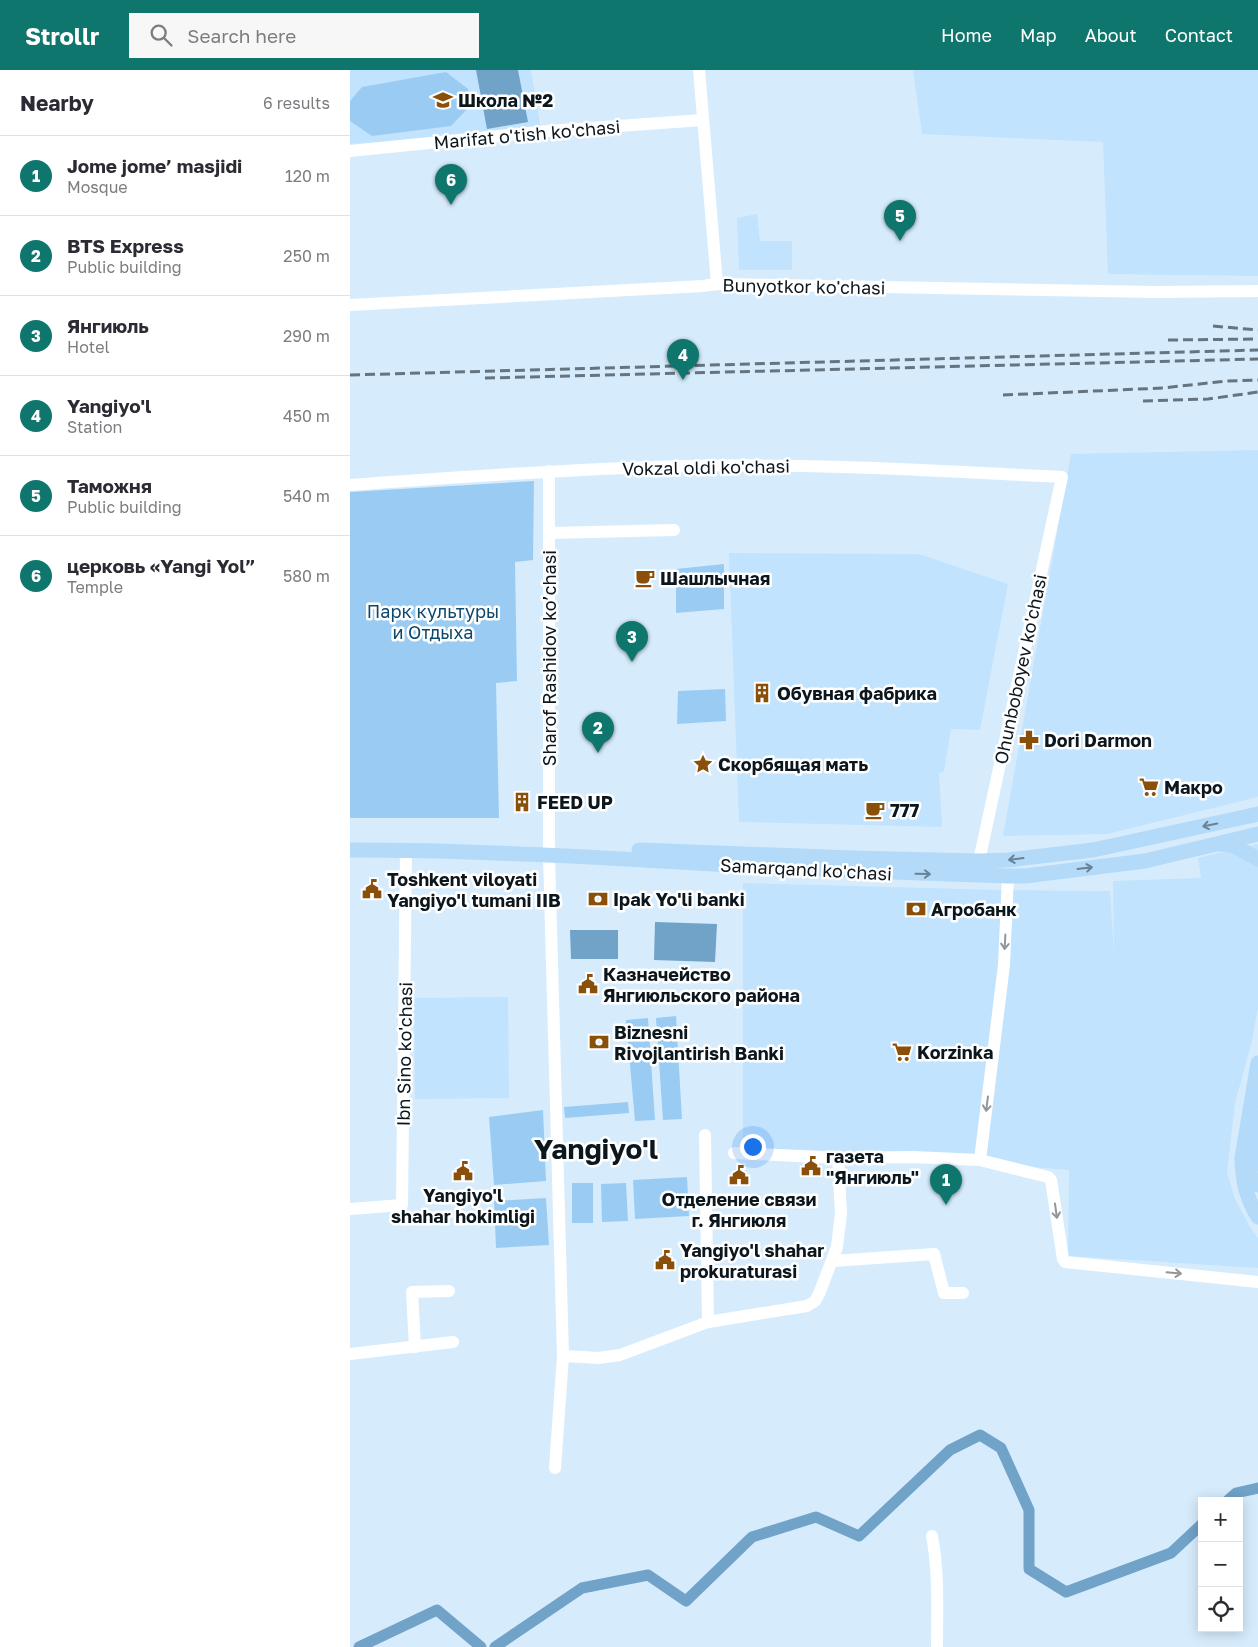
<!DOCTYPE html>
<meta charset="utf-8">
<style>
:root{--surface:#fff;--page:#f7f7f7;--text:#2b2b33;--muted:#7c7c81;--line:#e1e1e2;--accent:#0f766e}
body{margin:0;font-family:"Golos Text",sans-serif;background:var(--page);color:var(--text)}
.controls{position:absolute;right:15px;bottom:15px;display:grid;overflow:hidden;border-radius:0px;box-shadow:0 2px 12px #0003}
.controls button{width:45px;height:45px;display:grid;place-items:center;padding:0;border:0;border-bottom:1px solid var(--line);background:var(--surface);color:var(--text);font:25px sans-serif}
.you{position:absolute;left:402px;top:1076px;width:18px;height:18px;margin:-12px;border:4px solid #fff;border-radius:50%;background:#1a73e8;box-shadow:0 0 0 8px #1a73e833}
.badge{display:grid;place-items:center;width:32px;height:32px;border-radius:50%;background:var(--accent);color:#fff;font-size:16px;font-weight:700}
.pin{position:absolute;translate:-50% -41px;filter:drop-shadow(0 1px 2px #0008)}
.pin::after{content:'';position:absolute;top:26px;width:18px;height:15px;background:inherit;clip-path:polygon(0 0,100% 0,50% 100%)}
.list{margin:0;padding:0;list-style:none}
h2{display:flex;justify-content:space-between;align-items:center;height:65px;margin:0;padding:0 20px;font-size:21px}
h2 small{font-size:16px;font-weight:400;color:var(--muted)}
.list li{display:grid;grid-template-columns:32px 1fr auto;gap:15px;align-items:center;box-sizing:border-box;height:80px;padding:0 20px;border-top:1px solid var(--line)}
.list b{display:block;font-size:19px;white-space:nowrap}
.list p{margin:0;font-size:16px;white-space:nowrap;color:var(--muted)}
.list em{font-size:16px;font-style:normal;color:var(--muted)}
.icon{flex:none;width:28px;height:28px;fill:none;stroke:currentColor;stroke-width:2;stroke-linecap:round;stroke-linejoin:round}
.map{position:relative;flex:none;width:908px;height:1577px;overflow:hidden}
header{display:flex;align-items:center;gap:30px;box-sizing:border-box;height:70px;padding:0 25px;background:var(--accent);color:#fff}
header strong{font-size:24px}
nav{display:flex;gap:28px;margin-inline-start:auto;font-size:18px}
.search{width:350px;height:45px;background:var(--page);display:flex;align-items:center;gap:12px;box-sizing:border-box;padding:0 18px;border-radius:0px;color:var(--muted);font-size:19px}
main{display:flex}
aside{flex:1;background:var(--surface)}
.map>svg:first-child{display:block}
</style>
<header>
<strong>Strollr</strong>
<div class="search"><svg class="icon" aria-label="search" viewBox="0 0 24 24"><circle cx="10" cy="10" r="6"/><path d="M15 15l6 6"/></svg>Search here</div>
<nav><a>Home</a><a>Map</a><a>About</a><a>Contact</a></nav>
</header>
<main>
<aside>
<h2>Nearby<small>6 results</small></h2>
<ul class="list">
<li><span class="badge">1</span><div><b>Jome jome’ masjidi</b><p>Mosque</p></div><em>120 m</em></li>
<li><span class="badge">2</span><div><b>BTS Express</b><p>Public building</p></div><em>250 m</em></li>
<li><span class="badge">3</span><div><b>Янгиюль</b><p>Hotel</p></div><em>290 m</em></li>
<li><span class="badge">4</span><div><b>Yangiyo'l</b><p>Station</p></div><em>450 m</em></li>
<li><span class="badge">5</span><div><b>Таможня</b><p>Public building</p></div><em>540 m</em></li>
<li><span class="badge">6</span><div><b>церковь «Yangi Yol”</b><p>Temple</p></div><em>580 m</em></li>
</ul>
</aside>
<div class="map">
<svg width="908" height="1577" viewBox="0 0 908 1577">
<rect width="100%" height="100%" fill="#d6ecfd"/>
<g fill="#c1e3fd">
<path d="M0,0H181L191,60L0,74Z"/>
<path d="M563,0H908V206L758,204L753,72L572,64Z"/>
<path d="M407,144L410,171H442V200H389L387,148Z"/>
<path d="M908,380V727L757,764L653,766L721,384Z"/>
<path d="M379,483L569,484L658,514L630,660L601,659L594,701L589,703L592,757L389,752Z"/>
<path d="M908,774V937L902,971L885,1033L877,1102L885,1129L900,1157L908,1168V1198L718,1186L719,1100L466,1080L393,1078V813L650,820L760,821L764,883L763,811L851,808L848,788Z"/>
<path d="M158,927L159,1028L65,1029L64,928Z"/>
</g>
<g fill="#9accf3">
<path d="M96,2L118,19L121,35L101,56L22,66L0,51V31L12,17Z"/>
<path d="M184,411L183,490L165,492L167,611L146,613L149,748H0V422Z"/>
<path d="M374,494V539L326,543V499Z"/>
<path d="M375,619L376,651L327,654L328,621Z"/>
<path d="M326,946L332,1049L313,1050L306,948Z"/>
<path d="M298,948L305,1050L285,1051L276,950Z"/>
<path d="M278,1032L279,1043L215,1048L214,1037Z"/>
<path d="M193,1040L196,1111L144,1115L139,1047Z"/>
<path d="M337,1107L339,1146L285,1149L283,1110Z"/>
<rect x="222" y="1113" width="21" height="40"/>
<path d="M276,1113L278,1151L252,1152L251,1114Z"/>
<path d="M196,1128L199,1175L146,1178L144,1131Z"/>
</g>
<g fill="#71a2c8">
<path d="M126,0H168L178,52L137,59Z"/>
<path d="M305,852L367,854L365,892L304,890Z"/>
<path d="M220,860H268V889H221Z"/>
</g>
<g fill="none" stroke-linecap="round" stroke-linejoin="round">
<g stroke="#71a2c8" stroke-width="11">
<path d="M877,1431L886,1423L908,1418"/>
<path d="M9,1577L87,1540L131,1577"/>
<path d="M145,1577L232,1518L298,1505L336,1531L402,1467L466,1447L509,1466L600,1380L630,1365L651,1378L679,1440V1499L716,1522L821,1483L852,1454"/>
</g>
<g stroke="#fff" stroke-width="12">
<path d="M349,0L367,214"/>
<path d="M0,81L198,61L353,50"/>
<path d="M0,235L353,216L367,214L806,222L908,221"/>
<path d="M199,401V776"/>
<path d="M0,415C112,407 223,399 335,396C461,393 586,401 712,407L629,791"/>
<path d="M199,463L324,460"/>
<path d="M199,785L213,1286L205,1398"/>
<path d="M658,806L654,895L630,1090L698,1107L701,1110L713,1189L715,1192L908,1212"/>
<path d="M355,1065L358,1252"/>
<path d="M384,1083L488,1088"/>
<path d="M0,1139L52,1135L56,780"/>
<path d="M483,1191L584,1184L594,1223H613"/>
<path d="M65,1277L62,1222L99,1221"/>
<path d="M0,1284L103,1272"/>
<path d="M213,1286L249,1288L270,1285L358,1252L457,1236L465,1231L469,1224L487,1177L491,1143L488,1088L563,1087L630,1090"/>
<path d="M582,1466C589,1503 587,1540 587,1577"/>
</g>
<g stroke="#b3daf9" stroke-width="15">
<path d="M870,774L882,775L908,789"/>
<path d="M0,780C121,780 242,787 363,794C461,799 559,803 658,806H675L795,791L908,764"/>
<path d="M289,780L502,788L629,791L658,790L743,780L908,744"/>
<path d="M908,993L892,1088C892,1110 896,1128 908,1147"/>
<path d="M908,1047L900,1103L903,1111L908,1115"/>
</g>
<g stroke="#65747f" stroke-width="3" stroke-dasharray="10 5" stroke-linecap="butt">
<path d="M863,256L908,260"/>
<path d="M818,270L908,269"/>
<path d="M0,305L908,280"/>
<path d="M135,308L908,289"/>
<path d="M653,325L813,318L876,311L908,310"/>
<path d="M793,331L858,329L908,322"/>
</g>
</g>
<defs><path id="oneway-shaft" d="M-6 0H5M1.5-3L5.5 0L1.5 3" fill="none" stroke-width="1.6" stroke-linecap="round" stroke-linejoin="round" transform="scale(1.25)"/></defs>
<g stroke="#688296">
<use href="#oneway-shaft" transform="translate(860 755) rotate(168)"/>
<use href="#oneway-shaft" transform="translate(666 789) rotate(173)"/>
<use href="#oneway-shaft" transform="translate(735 798) rotate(-7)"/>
<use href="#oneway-shaft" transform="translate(573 804) rotate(1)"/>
</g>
<g stroke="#929699">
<use href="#oneway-shaft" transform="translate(655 872) rotate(93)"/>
<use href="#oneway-shaft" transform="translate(637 1034) rotate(97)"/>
<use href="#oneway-shaft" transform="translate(706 1141) rotate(82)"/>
<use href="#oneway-shaft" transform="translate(824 1203) rotate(5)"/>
</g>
<defs>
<symbol id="school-bare" viewBox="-9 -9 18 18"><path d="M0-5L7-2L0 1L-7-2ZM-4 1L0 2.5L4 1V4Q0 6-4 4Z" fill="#8a500a" stroke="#fff" stroke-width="2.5" paint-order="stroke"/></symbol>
<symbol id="cafe-bare" viewBox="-9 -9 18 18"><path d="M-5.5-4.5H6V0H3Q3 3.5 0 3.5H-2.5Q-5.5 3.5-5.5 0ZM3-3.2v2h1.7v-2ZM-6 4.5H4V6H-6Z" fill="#8a500a" stroke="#fff" stroke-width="2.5" paint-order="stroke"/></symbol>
<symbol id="building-bare" viewBox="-9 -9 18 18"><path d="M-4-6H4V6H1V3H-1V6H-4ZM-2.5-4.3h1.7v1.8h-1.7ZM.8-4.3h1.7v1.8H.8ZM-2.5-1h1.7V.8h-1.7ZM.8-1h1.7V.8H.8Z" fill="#8a500a" stroke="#fff" stroke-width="2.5" paint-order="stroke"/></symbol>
<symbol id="pharmacy-bare" viewBox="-9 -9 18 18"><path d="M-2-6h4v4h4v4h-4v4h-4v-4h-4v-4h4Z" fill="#8a500a" stroke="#fff" stroke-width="2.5" paint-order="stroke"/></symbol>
<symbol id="sight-bare" viewBox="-9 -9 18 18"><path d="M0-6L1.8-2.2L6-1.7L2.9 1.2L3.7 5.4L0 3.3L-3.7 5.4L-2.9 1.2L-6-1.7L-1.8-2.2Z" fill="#8a500a" stroke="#fff" stroke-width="2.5" paint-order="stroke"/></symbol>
<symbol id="supermarket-bare" viewBox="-9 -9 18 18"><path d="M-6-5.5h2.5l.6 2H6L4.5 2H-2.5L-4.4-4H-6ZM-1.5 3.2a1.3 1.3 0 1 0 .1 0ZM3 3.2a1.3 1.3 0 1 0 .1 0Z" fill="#8a500a" stroke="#fff" stroke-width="2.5" paint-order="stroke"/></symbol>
<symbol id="civic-bare" viewBox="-9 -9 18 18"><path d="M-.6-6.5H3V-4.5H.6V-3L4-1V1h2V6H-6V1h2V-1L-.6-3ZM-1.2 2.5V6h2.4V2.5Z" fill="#8a500a" stroke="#fff" stroke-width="2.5" paint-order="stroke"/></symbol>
<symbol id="bank-bare" viewBox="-9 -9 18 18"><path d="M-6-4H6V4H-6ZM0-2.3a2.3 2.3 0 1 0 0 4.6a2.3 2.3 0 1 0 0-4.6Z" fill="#8a500a" stroke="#fff" stroke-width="2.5" paint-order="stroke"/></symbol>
</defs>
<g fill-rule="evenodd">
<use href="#school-bare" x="79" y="16" width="28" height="28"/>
<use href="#cafe-bare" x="281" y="494" width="28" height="28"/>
<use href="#building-bare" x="398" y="609" width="28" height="28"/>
<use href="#pharmacy-bare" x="665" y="656" width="28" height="28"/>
<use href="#sight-bare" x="339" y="680" width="28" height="28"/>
<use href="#supermarket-bare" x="785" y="703" width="28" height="28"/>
<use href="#building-bare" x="158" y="718" width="28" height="28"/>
<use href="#cafe-bare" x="511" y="726" width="28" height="28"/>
<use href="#civic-bare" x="8" y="805" width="28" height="28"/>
<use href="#bank-bare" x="234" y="815" width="28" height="28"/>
<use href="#bank-bare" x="552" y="825" width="28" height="28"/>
<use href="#civic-bare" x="224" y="900" width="28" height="28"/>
<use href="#bank-bare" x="235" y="958" width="28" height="28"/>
<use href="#supermarket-bare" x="538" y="968" width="28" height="28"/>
<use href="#civic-bare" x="447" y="1082" width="28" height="28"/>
<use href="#civic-bare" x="99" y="1087" width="28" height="28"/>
<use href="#civic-bare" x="375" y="1091" width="28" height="28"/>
<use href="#civic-bare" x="301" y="1176" width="28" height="28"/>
</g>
<g text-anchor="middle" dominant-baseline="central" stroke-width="5" stroke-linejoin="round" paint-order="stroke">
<g font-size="18" font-weight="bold" fill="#0c161d" stroke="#fff" text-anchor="start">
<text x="108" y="30">Школа №2</text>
<text x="310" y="508">Шашлычная</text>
<text x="427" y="623">Обувная фабрика</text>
<text x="694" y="670">Dori Darmon</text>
<text x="368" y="694">Скорбящая мать</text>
<text x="814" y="717">Макро</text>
<text x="187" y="732">FEED UP</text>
<text x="540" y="740">777</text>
<text x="37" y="809">Toshkent viloyati<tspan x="37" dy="21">Yangiyo'l tumani IIB</tspan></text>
<text x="263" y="829">Ipak Yo'li banki</text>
<text x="581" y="839">Агробанк</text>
<text x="253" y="904">Казначейство<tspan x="253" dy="21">Янгиюльского района</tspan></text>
<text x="264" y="962">Biznesni<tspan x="264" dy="21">Rivojlantirish Banki</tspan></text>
<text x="567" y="982">Korzinka</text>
<text x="476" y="1086">газета<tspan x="476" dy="21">"Янгиюль"</tspan></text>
<text x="113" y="1125" text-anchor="middle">Yangiyo'l<tspan x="113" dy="21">shahar hokimligi</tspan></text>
<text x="389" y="1129" text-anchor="middle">Отделение связи<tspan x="389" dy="21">г. Янгиюля</tspan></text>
<text x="330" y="1180">Yangiyo'l shahar<tspan x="330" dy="21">prokuraturasi</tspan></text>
</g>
<g font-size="18" fill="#0c161d" stroke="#fff">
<text transform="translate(177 64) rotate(-5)">Marifat o'tish ko'chasi</text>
<text transform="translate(454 216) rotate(1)">Bunyotkor ko'chasi</text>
<text transform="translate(356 397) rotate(-1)">Vokzal oldi ko'chasi</text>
<text transform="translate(199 588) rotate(-90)">Sharof Rashidov ko’chasi</text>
<text transform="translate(670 599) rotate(-78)">Ohunboboyev ko'chasi</text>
<text transform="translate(456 799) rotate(3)">Samarqand ko'chasi</text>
<text transform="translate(54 984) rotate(-89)">Ibn Sino ko'chasi</text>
</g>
<g font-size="18" fill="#0d486d" stroke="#fff">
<text x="83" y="541">Парк культуры<tspan x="83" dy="21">и Отдыха</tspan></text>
</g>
<g font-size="28" font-weight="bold" fill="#0c161d" stroke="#fff">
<text x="246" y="1078">Yangiyo'l</text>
</g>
</g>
</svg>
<div class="controls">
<button>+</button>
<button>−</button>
<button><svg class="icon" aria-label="locate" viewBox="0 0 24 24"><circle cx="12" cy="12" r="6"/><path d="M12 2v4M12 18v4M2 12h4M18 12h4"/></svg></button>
</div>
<div class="you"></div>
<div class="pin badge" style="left:596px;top:1135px">1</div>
<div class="pin badge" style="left:248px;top:683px">2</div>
<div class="pin badge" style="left:282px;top:592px">3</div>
<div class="pin badge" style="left:333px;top:310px">4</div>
<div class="pin badge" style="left:550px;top:171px">5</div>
<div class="pin badge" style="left:101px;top:135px">6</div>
</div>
</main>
